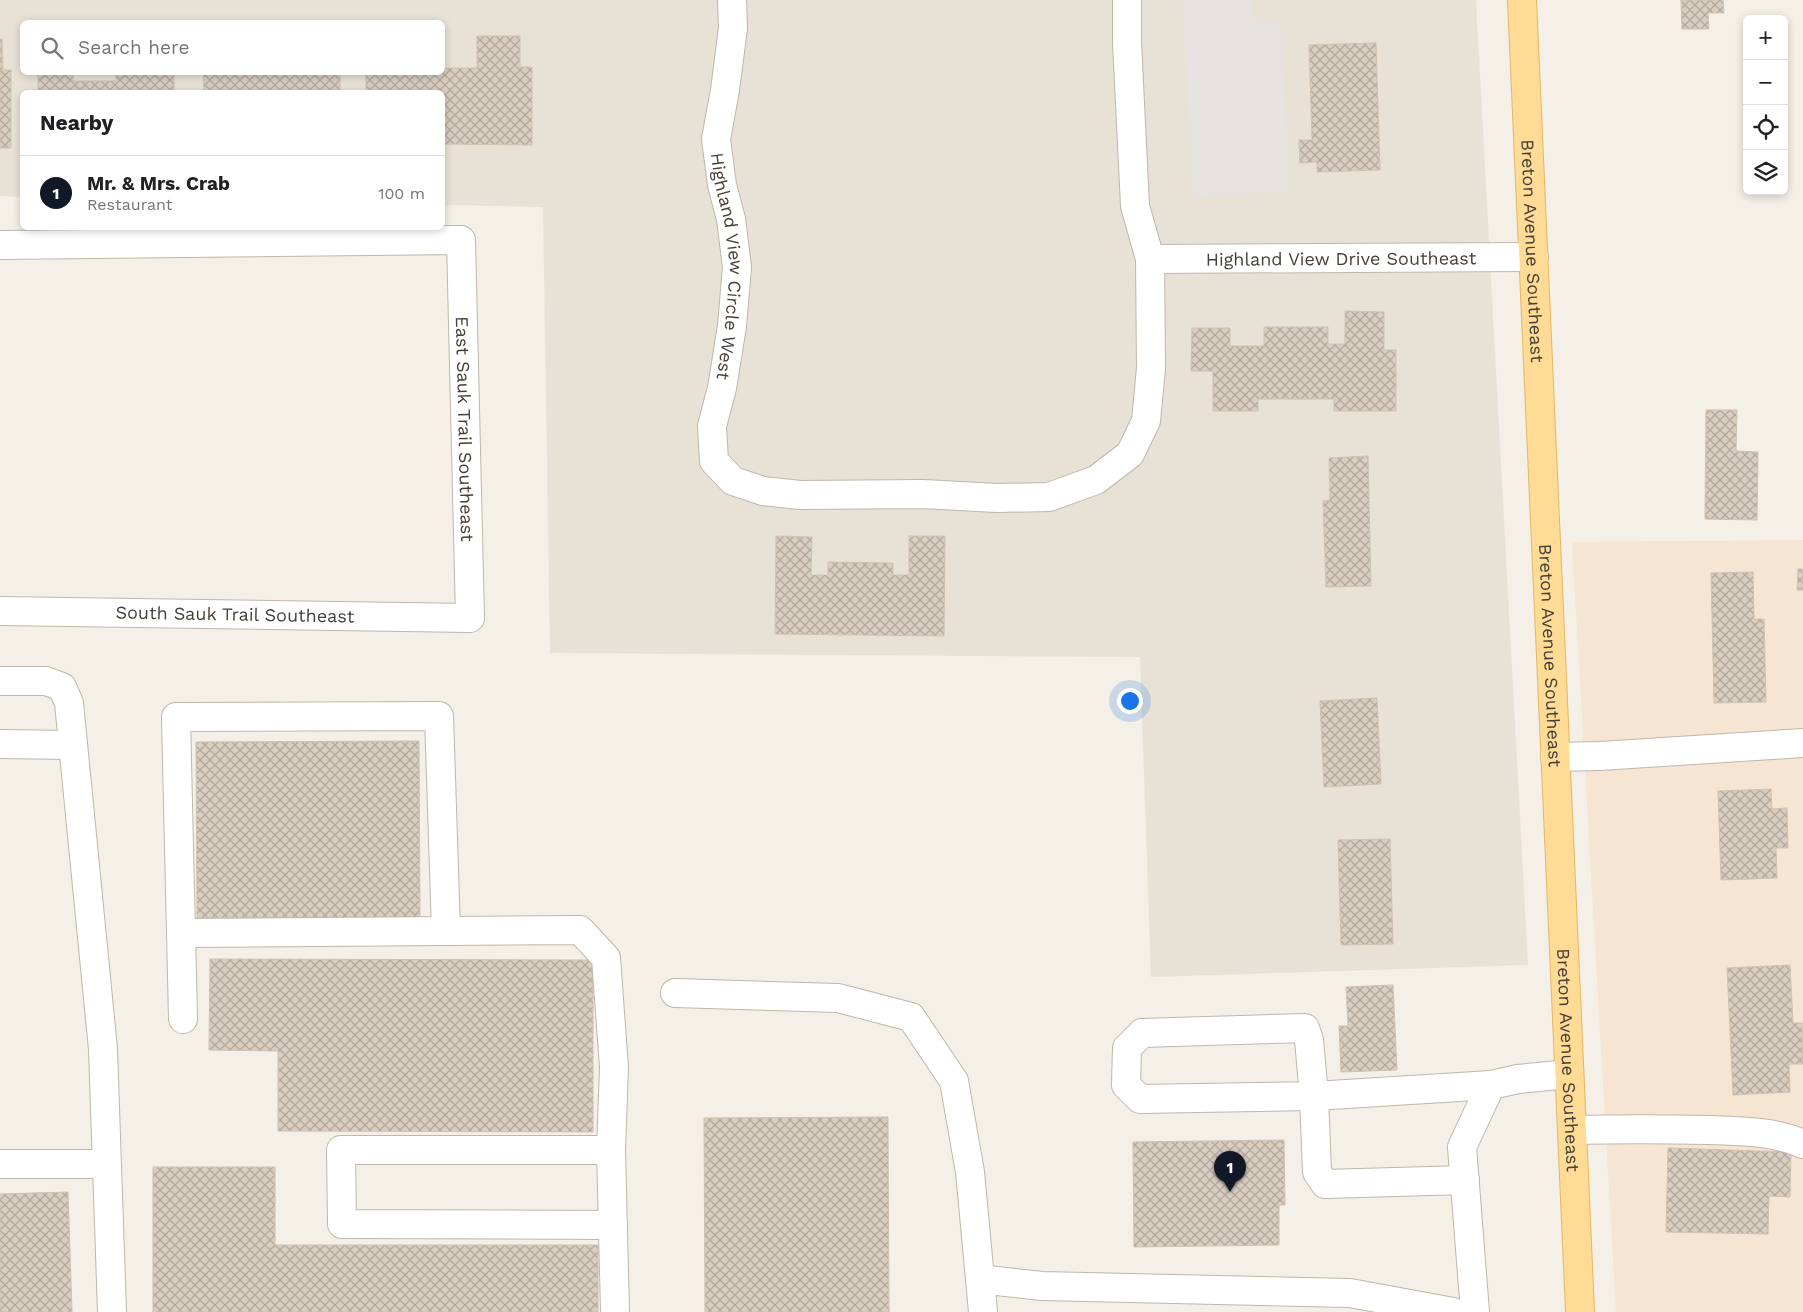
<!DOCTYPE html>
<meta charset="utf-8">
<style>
:root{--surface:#fff;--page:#f2f2f2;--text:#202124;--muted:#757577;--line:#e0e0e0;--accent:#111827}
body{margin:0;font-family:"Work Sans",sans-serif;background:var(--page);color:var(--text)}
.controls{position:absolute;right:15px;top:15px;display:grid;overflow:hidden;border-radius:8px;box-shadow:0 2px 8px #0003}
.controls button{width:45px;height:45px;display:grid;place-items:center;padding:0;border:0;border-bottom:1px solid var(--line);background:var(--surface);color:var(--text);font:25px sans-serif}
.you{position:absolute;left:1129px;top:700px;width:18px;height:18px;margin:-12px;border:4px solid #fff;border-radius:50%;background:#1a73e8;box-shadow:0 0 0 8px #1a73e833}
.badge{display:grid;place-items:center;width:32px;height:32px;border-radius:50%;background:var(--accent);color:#fff;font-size:16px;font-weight:700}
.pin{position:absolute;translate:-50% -41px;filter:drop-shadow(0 1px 2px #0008)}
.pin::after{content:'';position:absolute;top:26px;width:18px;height:15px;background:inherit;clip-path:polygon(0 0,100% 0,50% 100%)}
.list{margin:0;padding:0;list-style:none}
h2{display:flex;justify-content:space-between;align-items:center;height:65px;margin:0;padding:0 20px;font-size:21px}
h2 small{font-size:16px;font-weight:400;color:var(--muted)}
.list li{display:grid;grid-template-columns:32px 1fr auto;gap:15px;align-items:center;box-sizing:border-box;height:75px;padding:0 20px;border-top:1px solid var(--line)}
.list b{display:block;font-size:19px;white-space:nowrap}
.list p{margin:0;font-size:16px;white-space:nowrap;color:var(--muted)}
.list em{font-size:16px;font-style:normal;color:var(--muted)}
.icon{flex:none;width:28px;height:28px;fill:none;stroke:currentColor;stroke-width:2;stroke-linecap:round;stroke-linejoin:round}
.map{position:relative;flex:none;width:1803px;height:1312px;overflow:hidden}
.search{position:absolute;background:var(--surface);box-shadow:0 2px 8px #0003;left:20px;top:20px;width:425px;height:55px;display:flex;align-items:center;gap:12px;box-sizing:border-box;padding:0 18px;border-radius:8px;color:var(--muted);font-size:19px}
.panel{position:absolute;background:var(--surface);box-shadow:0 2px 8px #0003;left:20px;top:90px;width:425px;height:140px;border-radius:8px}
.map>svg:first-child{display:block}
</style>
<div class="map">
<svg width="1803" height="1312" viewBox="0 0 1803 1312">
<defs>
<pattern id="building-cross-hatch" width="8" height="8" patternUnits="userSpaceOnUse" patternTransform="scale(1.25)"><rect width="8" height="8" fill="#d9cdc0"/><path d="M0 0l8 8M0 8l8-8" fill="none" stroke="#b2a89d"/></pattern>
</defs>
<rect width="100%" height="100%" fill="#f4efe7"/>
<path fill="#e8e1d5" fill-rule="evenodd" d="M0,0H1476L1528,965L1151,977L1140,657L550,653L543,207L443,205L442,92H22V197L0,196ZM22,22H442V72H22Z"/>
<path fill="#f6e5d2" d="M1803,540V1312H1616L1572,542Z"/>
<path fill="#e5e2df" d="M1182,0H1252L1251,21H1280L1289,190L1194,197Z"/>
<g fill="url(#building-cross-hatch)" stroke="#d0c2b0">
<path d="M1681,0H1723L1724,13H1708L1709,29H1682Z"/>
<path d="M477,36H520V67H532V145L442,144V92H366V72H442V68H477Z"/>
<path d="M0,39H2L3,70H11V148H0Z"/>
<path d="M1376,43L1380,170L1317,172V162L1300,163L1299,140H1312L1309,45Z"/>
<path d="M38,72H73V81H116V72H174V92H38Z"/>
<path d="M203,72H340V92H204Z"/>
<path d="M1345,311L1384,312V350H1396V411H1334V399H1258V411H1213V371H1191L1192,328H1230V346H1264V327H1328V344H1345Z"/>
<path d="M1706,410H1737L1736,451L1758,452L1757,520L1705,519Z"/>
<path d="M1368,456L1371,586L1326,587L1323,501L1330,500L1329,458Z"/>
<path d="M776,536L812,537L811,575H828V562L893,563V575H909V536H945L944,636L775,634Z"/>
<path d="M1798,569H1803V590H1797Z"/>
<path d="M1753,572L1754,619H1764L1766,702L1714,703L1711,573Z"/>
<path d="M1377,698L1381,784L1324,787L1320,701Z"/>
<path d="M419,741L420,917L197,918L196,742Z"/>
<path d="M1771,789L1772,809L1787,808L1788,848H1776L1777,878L1721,880L1718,791Z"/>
<path d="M1390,839L1393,944L1341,945L1338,840Z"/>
<path d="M210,959L593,960V1132L278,1131V1051L209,1050Z"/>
<path d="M1790,965L1793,1023H1802L1803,1064H1789L1790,1092L1733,1095L1727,968Z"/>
<path d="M1393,985L1397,1070L1341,1072L1339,1026H1348L1346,987Z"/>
<path d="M888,1117L889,1312H705L704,1118Z"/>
<path d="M1284,1140L1285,1205H1279V1245L1134,1247L1133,1142Z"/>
<path d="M1668,1148L1791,1152L1790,1197L1769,1196L1768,1234L1666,1232Z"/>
<path d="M153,1167H275V1245H598V1312H153Z"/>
<path d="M68,1192L72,1312H0V1194Z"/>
</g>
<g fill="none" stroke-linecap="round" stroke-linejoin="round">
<defs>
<g id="minor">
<path id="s1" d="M732,0L733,28L725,90L716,139L722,185L731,219L737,267L732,326L722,388L712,426L714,461L733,481L763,491L800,495L923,494L997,498L1049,497L1096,480L1130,454L1146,421L1151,368L1150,259L1135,206L1127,42V0"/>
<path id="s2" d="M0,245L461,240L470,618L0,611"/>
<path id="s3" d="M1150,259L1534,257"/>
<path d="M0,681H46L62,687L69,703L103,1049L112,1312"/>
<path d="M0,744L73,745"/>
<path d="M1555,757L1600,756L1803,743"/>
<path d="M446,931L439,716L176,717L181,933L580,930L606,958L614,1067L611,1150L615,1312"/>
<path d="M181,933L183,1019"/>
<path d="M675,993L838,998L911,1017L954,1081L970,1172L980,1279L1042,1286L1350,1293L1453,1312"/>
<path d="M1572,1130C1618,1129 1663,1129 1709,1130C1740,1131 1774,1131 1803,1144"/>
<path d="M611,1150H341L342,1224L613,1225"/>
<path d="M0,1164H106"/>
<path d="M1465,1180L1325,1184L1317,1172L1314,1096L1309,1040L1305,1028L1142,1033L1127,1048L1126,1085L1140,1099L1314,1096L1491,1085"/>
<path d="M980,1279L983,1312"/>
<path d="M1475,1312L1462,1147L1491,1085L1518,1079L1569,1074"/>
</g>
<g id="major">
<path id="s4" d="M1522,0L1580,1312"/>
</g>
</defs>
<use href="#minor" stroke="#bfb7aa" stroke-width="30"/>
<use href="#major" stroke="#e5b764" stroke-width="30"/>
<use href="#minor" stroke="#fff" stroke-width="28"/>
<use href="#major" stroke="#ffdb95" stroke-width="28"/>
</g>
<g text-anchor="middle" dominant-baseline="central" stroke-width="5" stroke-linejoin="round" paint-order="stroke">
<g font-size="18" fill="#473f36" stroke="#fff">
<text stroke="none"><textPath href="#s4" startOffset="251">Breton Avenue Southeast</textPath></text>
<text stroke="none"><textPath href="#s3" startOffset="191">Highland View Drive Southeast</textPath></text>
<text stroke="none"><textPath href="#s1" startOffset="269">Highland View Circle West</textPath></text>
<text stroke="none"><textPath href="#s2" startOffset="650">East Sauk Trail Southeast</textPath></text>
<text transform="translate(235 614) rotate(1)">South Sauk Trail Southeast</text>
<text stroke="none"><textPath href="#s4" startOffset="656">Breton Avenue Southeast</textPath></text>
<text stroke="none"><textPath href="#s4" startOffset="1061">Breton Avenue Southeast</textPath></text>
</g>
</g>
</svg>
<div class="controls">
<button>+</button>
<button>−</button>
<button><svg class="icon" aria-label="locate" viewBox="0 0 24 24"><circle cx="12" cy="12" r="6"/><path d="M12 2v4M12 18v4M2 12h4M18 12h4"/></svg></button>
<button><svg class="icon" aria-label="layers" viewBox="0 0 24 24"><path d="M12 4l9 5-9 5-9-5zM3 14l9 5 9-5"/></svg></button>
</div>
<div class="you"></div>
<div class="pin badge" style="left:1230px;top:1192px">1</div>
<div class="search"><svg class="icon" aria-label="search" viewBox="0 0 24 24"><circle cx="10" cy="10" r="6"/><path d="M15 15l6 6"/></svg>Search here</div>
<section class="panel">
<h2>Nearby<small></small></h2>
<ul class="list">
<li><span class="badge">1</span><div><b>Mr. &amp; Mrs. Crab</b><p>Restaurant</p></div><em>100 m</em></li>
</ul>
</section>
</div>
